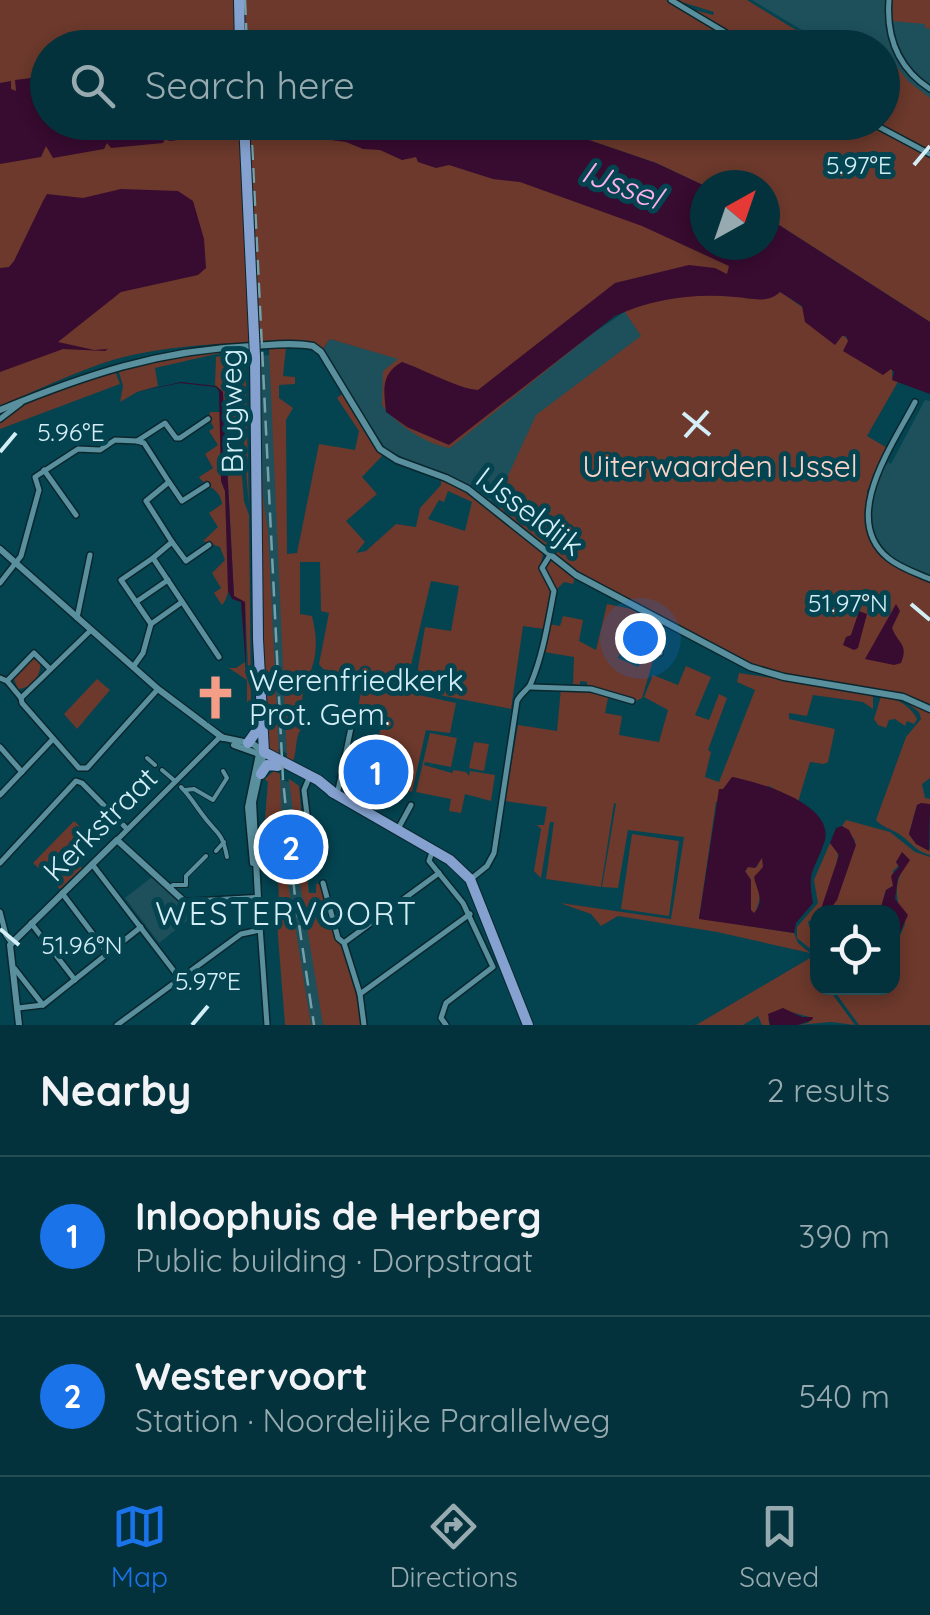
<!DOCTYPE html>
<meta charset="utf-8">
<style>
:root{--surface:#03323c;--page:#0d3a43;--text:#f1f3f6;--muted:#97aaaf;--line:#244d56;--accent:#1a73e8}
body{margin:0;font-family:Quicksand,sans-serif;background:var(--page);color:var(--text)}
.controls{position:absolute;right:30px;bottom:30px;display:grid;overflow:hidden;border-radius:20px;box-shadow:0 5px 15px #0003}
.controls button{width:90px;height:90px;display:grid;place-items:center;padding:0;border:0;border-bottom:2px solid var(--line);background:var(--surface);color:var(--text);font:50px sans-serif}
.compass{position:absolute;left:690px;top:170px;width:90px;height:90px;border-radius:50%;background:var(--surface);box-shadow:0 5px 15px #0003;rotate:40deg}
.you{position:absolute;left:640px;top:638px;width:35px;height:35px;margin:-25px;border:8px solid #fff;border-radius:50%;background:#1a73e8;box-shadow:0 0 0 15px #1a73e833}
.badge{display:grid;place-items:center;width:65px;height:65px;border-radius:50%;background:var(--accent);color:#fff;font-size:32px;font-weight:700}
.pin{position:absolute;translate:-50% -50%;border:5px solid #fff;box-shadow:0 2px 10px #0006}
.list{margin:0;padding:0;list-style:none}
h2{display:flex;justify-content:space-between;align-items:center;height:130px;margin:0;padding:0 40px;font-size:42px}
h2 small{font-size:32px;font-weight:400;color:var(--muted)}
.list li{display:grid;grid-template-columns:65px 1fr auto;gap:30px;align-items:center;box-sizing:border-box;height:160px;padding:0 40px;border-top:2px solid var(--line)}
.list b{display:block;font-size:38px;white-space:nowrap}
.list p{margin:0;font-size:32px;white-space:nowrap;color:var(--muted)}
.list em{font-size:32px;font-style:normal;color:var(--muted)}
.icon{flex:none;width:55px;height:55px;fill:none;stroke:currentColor;stroke-width:2;stroke-linecap:round;stroke-linejoin:round}
.map{position:relative;flex:none;width:930px;height:1025px;overflow:hidden}
.search{position:absolute;background:var(--surface);box-shadow:0 5px 15px #0003;left:30px;right:30px;top:30px;height:110px;display:flex;align-items:center;gap:25px;box-sizing:border-box;padding:0 35px;border-radius:55px;color:var(--muted);font-size:38px}
.sheet{height:450px;background:var(--surface)}
nav{display:flex;justify-content:space-around;align-items:center;box-sizing:border-box;height:140px;border-top:2px solid var(--line);background:var(--surface);font-size:28px;color:var(--muted)}
nav a{display:grid;justify-items:center;gap:5px}
nav .on{color:var(--accent)}
.map>svg:first-child{display:block}
</style>
<div class="map">
<svg width="930" height="1025" viewBox="0 0 930 1025">
<rect width="100%" height="100%" fill="#044350"/>
<g fill="#1d505b">
<path d="M752,0H930V109L883,80L882,48L830,47Z"/>
<path d="M626,311L641,336L637,353L524,455L505,496L498,493L491,503L385,448L322,351L330,339L400,359L583,340Z"/>
<path d="M269,355L272,358L288,754L277,748L266,734L259,356Z"/>
<path d="M925,400L930,401V577L891,559L875,539L870,516L873,487L888,462L891,464Z"/>
<path d="M274,771L280,779L288,782L289,779L298,785L300,797L303,834L283,841L276,837L265,821L268,782L265,779Z"/>
<path d="M299,846L303,849L305,860L300,869L323,1025H307L291,904L279,900V850Z"/>
<path d="M152,877L193,916L159,943L125,898Z"/>
</g>
<g fill="#6c392c" fill-rule="evenodd">
<path d="M0,0H667L746,47L48,48L47,88L0,94Z"/>
<path d="M675,0H747L822,46L755,47L691,9L713,15L714,12Z"/>
<path d="M892,0H930V29L925,28V24L891,21Z"/>
<path d="M888,55L908,81L930,98V152L882,126L883,57Z"/>
<path d="M539,123H864L930,157V322L765,216V185L705,186L656,163Z"/>
<path d="M216,132L335,139L413,153L518,179L694,244L782,293L892,370V378L899,380L867,436L889,449L867,491V517L881,553L930,581V706L903,694L785,675L742,662L579,573L491,503L500,493L536,415L641,336L623,309L450,448C427,445 396,424 382,405L383,371L398,359L330,339L323,349C306,336 283,341 263,342C213,344 164,346 116,359C76,371 38,390 0,406V151L107,139Z"/>
<path d="M286,347L283,376L295,377V384L279,385V398L293,408L286,420L287,554L297,553L319,444L355,450L359,431L337,398L342,394L369,439L383,455L362,477L377,494L346,521L365,542L356,553L366,551L396,524L416,527L420,508L441,485V479L473,496L543,553L540,572L552,590L544,629L523,626L511,709L439,695L432,689L415,686L425,627L451,631L459,586L431,581L406,686L323,669L319,664L329,613L321,611L320,562H300V614L312,616C317,637 318,653 310,673H306L298,727L302,728C294,737 298,752 292,763L287,759L269,348ZM448,491L472,502L465,531L428,519L439,500L444,502Z"/>
<path d="M245,349L249,506L236,353Z"/>
<path d="M229,351L155,368L158,386L137,392L120,402L123,386L118,369L174,355Z"/>
<path d="M232,354L244,501L249,515L251,703L247,702V680L229,668H236L245,662V668H248L245,602L234,596L224,404L222,391L215,385L216,357Z"/>
<path d="M258,356L263,496L268,532L279,757L269,747L266,737Z"/>
<path d="M115,371L120,384L0,429V421L29,401Z"/>
<path d="M210,412H222L221,481L225,491C227,515 238,589 222,605L214,593L221,588L212,573L225,560L220,547L203,541L218,527L209,513L222,504C220,487 206,488 199,477L213,468L205,454L218,445L209,431L214,428L209,419Z"/>
<path d="M553,561L575,577L573,584L564,582L556,590L544,569L548,562Z"/>
<path d="M607,604L636,610L654,624L653,630L632,621L618,658L638,667L655,634V654L642,698L636,701L587,687V682L580,681V685L573,684L574,657L544,652L549,624L560,626L563,616L583,620L579,641L596,650Z"/>
<path d="M33,659L40,661C42,675 32,688 18,689L14,679Z"/>
<path d="M686,666L711,677L695,715L709,720L719,694L727,698L708,750L711,752L705,777L719,782L755,690L737,682L739,673L870,693L873,697V709L863,702L813,695L807,716L789,713V719L835,729L828,762L824,764L810,762L798,802L769,786L716,802L699,918L794,933L798,943L810,953L717,932L618,916L601,926L591,914L560,903L671,919L684,837L628,830L618,888L602,887L616,804L614,803L601,887L546,879L554,822H550L541,878L534,871L541,829L537,825H544L547,807L505,801L518,725L557,731L561,688L609,693L605,713L622,716L619,735L659,742L668,710L644,697L653,675L678,685Z"/>
<path d="M97,679L110,690L77,729L64,714Z"/>
<path d="M363,683L456,703L450,733L426,730L412,792L396,787L398,780L392,776L398,751L377,745L382,721L356,716Z"/>
<path d="M881,696C895,697 911,706 917,719L914,724L907,721L905,726L895,719L889,720L886,728L878,725L874,719Z"/>
<path d="M902,699L930,712V778L922,784L925,798L930,799V804L917,805L909,834L916,844L930,849V855C915,851 911,842 899,834C890,828 883,828 876,820L906,737L921,719L919,712Z"/>
<path d="M430,733L457,738L451,767L425,762L424,765L452,773L454,770L466,772L469,776L470,771L495,775L491,801L465,794L461,813L449,811L451,799L416,792Z"/>
<path d="M474,742L489,744L484,771L469,768Z"/>
<path d="M274,771L280,774L282,835L261,823L265,820L268,782L265,779Z"/>
<path d="M289,779L299,786L303,834L296,835Z"/>
<path d="M846,820L890,832L915,852L930,857V1025H859L832,988H892L893,941L899,938L905,924C896,901 891,882 909,861L896,862L899,865L893,871V886L886,890L881,907L884,912H828C842,889 849,867 855,840L842,826Z"/>
<path d="M74,821L85,831L65,851L82,868L60,889L33,863Z"/>
<path d="M632,834L679,841L669,916L621,909Z"/>
<path d="M830,843L838,851C837,877 828,908 808,922L810,929H817V969L812,950L797,938V927L818,903L814,880Z"/>
<path d="M284,855L291,903L279,900L277,860Z"/>
<path d="M761,857L764,861C760,876 763,901 754,914L751,910V880L745,872L748,867H757Z"/>
<path d="M305,860L309,893H316V884L322,883L337,941C355,962 358,999 362,1025H323L299,878Z"/>
<path d="M278,903L292,907L311,1025H285L276,911L272,909Z"/>
<path d="M810,958L817,975L818,988H828L855,1025L831,1022L798,1025L808,1023L813,1018L787,1011L768,1019L770,1025H762L758,1016L743,1025H696Z"/>
</g>
<g fill="#380b30" fill-rule="evenodd">
<path d="M47,76L48,122L539,123L656,163L705,186V245H765V216L930,322V394L892,380L894,372L891,369L883,375L843,351L848,341L846,336H842L835,345L805,322L802,306L780,292C768,304 751,298 735,297C694,293 652,299 615,316L449,445L407,427L386,412C384,391 380,374 402,362C423,369 459,389 478,390L615,283L689,265L715,268L727,274L729,266L642,226L520,182L493,179L449,165L436,168L418,162L416,157L402,160L380,150L363,149L346,142L286,134L221,136L216,132L208,136L170,141L165,139L163,143L111,148L107,143L104,149L53,158L46,146L41,157L0,164V83L11,81V89L16,91L15,80Z"/>
<path d="M121,189L178,191L193,201L204,239L206,268L198,275L121,292L58,342L94,350L108,349L105,351L63,349L0,372V268L9,267L14,261L43,201L47,194L83,198Z"/>
<path d="M181,382L216,386L223,392L234,596L245,602L246,669L241,602L232,599L228,591L225,491L221,481L219,391L216,387L180,383L137,392Z"/>
<path d="M896,604L900,611L892,628C898,644 909,644 901,663L894,665L865,659Z"/>
<path d="M859,611L867,614L858,648L854,650L843,645L846,637L851,635Z"/>
<path d="M732,777C759,782 838,805 824,843C814,872 807,870 813,903L796,923L794,933L699,919L719,789H723ZM762,858L763,867L754,877C756,889 766,901 754,913L751,910V880L745,871L748,867L755,868Z"/>
<path d="M921,803L930,804L929,851L916,844L909,834L917,805Z"/>
<path d="M842,826L849,830L856,845L837,900L828,912H820L839,855L830,843L836,828Z"/>
<path d="M902,852L910,860L898,878L895,899L908,915L896,941H893L892,912H884L881,907L886,890L893,886L891,876L899,867L896,862Z"/>
<path d="M783,1008L802,1017H813L812,1020L798,1025H770L768,1014Z"/>
</g>
<g fill="none" stroke-linecap="round" stroke-linejoin="round">
<defs>
<g id="pedestrian">
<path d="M147,758L155,765"/>
<path d="M162,770L175,781"/>
<path d="M181,787C190,796 195,805 202,814C216,834 222,830 227,857"/>
<path d="M185,790L194,789L213,800L227,778L223,771"/>
<path d="M216,851L224,842"/>
<path d="M170,888L173,885H186V876L206,856"/>
</g>
<g id="minor">
<path d="M671,0L751,48"/>
<path d="M889,0C886,38 898,68 930,89"/>
<path d="M870,122L930,154"/>
<path d="M915,402C894,443 839,518 888,558C900,568 916,573 930,579"/>
<path d="M0,419L21,403"/>
<path d="M208,419L180,438H176L165,423L137,441L144,443L169,482L146,501L172,542L153,558L219,657"/>
<path d="M44,470L76,515"/>
<path d="M169,482L182,501L207,485"/>
<path d="M172,542L186,561L209,545"/>
<path d="M0,583L21,556L39,490L35,477L78,449L100,450L115,440L137,441"/>
<path d="M136,602L168,580"/>
<path d="M77,618L90,555"/>
<path d="M659,620L656,631L660,653"/>
<path d="M151,624L121,580L153,558"/>
<path d="M91,630L21,698L22,703L79,768H87L158,689"/>
<path d="M133,667L143,653L151,624L182,602"/>
<path d="M0,678L7,681L21,698"/>
<path d="M7,681L34,653L50,669"/>
<path d="M531,687L591,689L632,701"/>
<path d="M0,747L22,772"/>
<path d="M0,795L53,739"/>
<path d="M337,795L353,718"/>
<path d="M308,823L304,790L309,778"/>
<path d="M398,829L411,805"/>
<path d="M117,840L220,737"/>
<path d="M432,852L429,861L463,903L493,967L446,1003L441,1018L446,1025"/>
<path d="M0,863L76,781L82,783L127,829"/>
<path d="M92,864L180,979"/>
<path d="M471,879L487,866L494,853L517,701C520,694 529,689 531,683C543,655 548,622 554,591L542,568L550,555"/>
<path d="M323,883L338,938L344,943L360,994L364,1025"/>
<path d="M62,893L108,954"/>
<path d="M258,898L267,1025"/>
<path d="M0,912L6,935L11,942"/>
<path d="M31,923L75,980"/>
<path d="M345,942L439,873"/>
<path d="M15,969L43,1005"/>
<path d="M360,994L470,914"/>
<path d="M18,1008L43,1005L141,927"/>
<path d="M117,1025L241,934L260,930"/>
</g>
<g id="tertiary">
<path d="M0,410C85,375 159,350 252,346C271,345 293,342 313,346L321,352L380,449L397,460L446,478L468,489L576,575L750,667L784,677L903,697L930,709"/>
<path d="M0,549L158,689L223,738"/>
<path d="M234,745L259,754L248,807L253,863"/>
<path d="M19,1025L10,945L117,840L185,902L258,898L253,802L264,752L253,744L220,737"/>
</g>
<g id="primary">
<path d="M239,0L240,48"/>
<path d="M255,356L258,639L264,752L318,780L334,793"/>
<path d="M248,743L258,729"/>
<path d="M261,774L267,765L278,766"/>
<path d="M332,792L450,860L470,879L528,1025"/>
</g>
</defs>
<use href="#pedestrian" stroke="#0a272e" stroke-width="6"/>
<use href="#minor" stroke="#0a272e" stroke-width="8"/>
<use href="#tertiary" stroke="#0a272e" stroke-width="9"/>
<use href="#primary" stroke="#0a272e" stroke-width="12"/>
<use href="#pedestrian" stroke="#5a909e" stroke-width="4"/>
<use href="#minor" stroke="#5a909e" stroke-width="5"/>
<use href="#tertiary" stroke="#5a909e" stroke-width="6"/>
<use href="#primary" stroke="#84a1cf" stroke-width="10"/>
<g stroke="#75a1ab" stroke-width="2.5" stroke-dasharray="15 8" stroke-linecap="butt">
<path d="M245,0L247,48"/>
<path d="M251,122L283,780L295,897L314,1025"/>
</g>
<defs>
<path id="primary-bridge" d="M244,122L255,356"/>
</defs>
<use href="#primary-bridge" stroke="#0a272e" stroke-width="12" stroke-linecap="butt"/>
<use href="#primary-bridge" stroke="#84a1cf" stroke-width="10"/>
</g>
<path fill="none" stroke="#d3eef6" stroke-width="4" d="M914,165L930,146M683,413L710,435M685,437L708,411M0,452L16,433M911,604L930,620M0,929L19,945M192,1025L208,1006"/>
<defs>
<symbol id="church-bare" viewBox="-9 -9 18 18"><path d="M-1.2-6h2.4v3.5h3.3v2.4h-3.3V6h-2.4V-.1h-3.3v-2.4h3.3Z" fill="#f49e87" stroke="#044350" stroke-width="2.5" paint-order="stroke"/></symbol>
</defs>
<g fill-rule="evenodd">
<use href="#church-bare" x="184" y="666" width="63" height="63"/>
</g>
<g text-anchor="middle" dominant-baseline="central" stroke-width="10" stroke-linejoin="round" paint-order="stroke">
<g font-size="30" fill="#d3eef6" stroke="#044350">
<text transform="translate(231 411) rotate(-91)">Brugweg</text>
<text transform="translate(530 511) rotate(37)">IJsseldijk</text>
<text transform="translate(100 824) rotate(-45)">Kerkstraat</text>
</g>
<g font-size="30" fill="#fbd4c9" stroke="#044350">
<text x="720" y="466">Uiterwaarden IJssel</text>
</g>
<g font-size="30" fill="#d3eef6" stroke="#044350" text-anchor="start">
<text x="249" y="680">Werenfriedkerk<tspan x="249" dy="34">Prot. Gem.</tspan></text>
</g>
<g font-size="32" font-style="italic" fill="#fdafea" stroke="#044350">
<text transform="translate(622 184) rotate(21)">IJssel</text>
</g>
<g font-size="32" letter-spacing="2.5" fill="#d3eef6" stroke="#044350">
<text x="287" y="913">WESTERVOORT</text>
</g>
</g>
<g font-size="25" text-anchor="middle" fill="#d3eef6" stroke="#044350" stroke-width="10" stroke-linejoin="round" paint-order="stroke">
<text x="859" y="174">5.97°E</text>
<text x="71" y="441">5.96°E</text>
<text x="848" y="612">51.97°N</text>
<text x="82" y="954">51.96°N</text>
<text x="208" y="990">5.97°E</text>
</g>
</svg>
<div class="controls">
<button><svg class="icon" aria-label="locate" viewBox="0 0 24 24"><circle cx="12" cy="12" r="6"/><path d="M12 2v4M12 18v4M2 12h4M18 12h4"/></svg></button>
</div>
<svg class="compass" viewBox="-18 -18 36 36"><path d="M0-13l5 13h-10z" fill="#e53935"/><path d="M0 13l5-13h-10z" fill="#97aaaf"/></svg>
<div class="you"></div>
<div class="pin badge" style="left:376px;top:772px">1</div>
<div class="pin badge" style="left:291px;top:847px">2</div>
<div class="search"><svg class="icon" aria-label="search" viewBox="0 0 24 24"><circle cx="10" cy="10" r="6"/><path d="M15 15l6 6"/></svg>Search here</div>
</div>
<section class="sheet">
<h2>Nearby<small>2 results</small></h2>
<ul class="list">
<li><span class="badge">1</span><div><b>Inloophuis de Herberg</b><p>Public building · Dorpstraat</p></div><em>390 m</em></li>
<li><span class="badge">2</span><div><b>Westervoort</b><p>Station · Noordelijke Parallelweg</p></div><em>540 m</em></li>
</ul>
</section>
<nav>
<a class="on"><svg class="icon" aria-label="map" viewBox="0 0 24 24"><path d="M3 6l6-2 6 2 6-2v14l-6 2-6-2-6 2zM9 4v14M15 6v14"/></svg>Map</a>
<a><svg class="icon" aria-label="directions" viewBox="0 0 24 24"><path d="M12 3l9 9-9 9-9-9zM9 14v-3h6M13 9l2 2-2 2"/></svg>Directions</a>
<a><svg class="icon" aria-label="saved" viewBox="0 0 24 24"><path d="M7 4h10v16l-5-4-5 4z"/></svg>Saved</a>
</nav>
